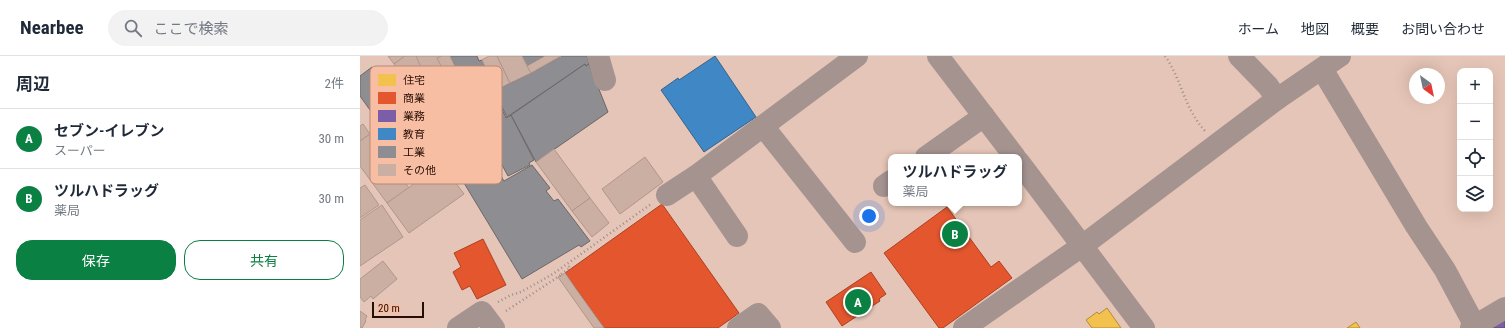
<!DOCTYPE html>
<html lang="ja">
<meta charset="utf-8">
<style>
:root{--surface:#fff;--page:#f2f2f3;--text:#1f2937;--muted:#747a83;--line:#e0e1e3;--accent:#0b8043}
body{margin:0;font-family:"Roboto Condensed","Noto Sans JP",sans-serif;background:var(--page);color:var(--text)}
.controls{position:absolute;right:12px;top:12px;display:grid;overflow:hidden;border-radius:8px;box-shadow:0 4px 16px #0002}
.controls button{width:36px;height:36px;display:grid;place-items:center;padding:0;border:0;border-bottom:1px solid var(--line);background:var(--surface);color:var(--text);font:20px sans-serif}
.compass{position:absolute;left:1049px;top:12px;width:36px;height:36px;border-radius:50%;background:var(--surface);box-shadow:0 4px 16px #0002;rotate:147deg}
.scale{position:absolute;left:12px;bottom:10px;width:52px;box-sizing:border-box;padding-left:4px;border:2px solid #270e03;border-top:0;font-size:11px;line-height:14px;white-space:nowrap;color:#270e03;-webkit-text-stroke:3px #f8bea4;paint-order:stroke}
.you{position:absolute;left:509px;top:160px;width:14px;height:14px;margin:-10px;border:3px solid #fff;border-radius:50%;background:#1a73e8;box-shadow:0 0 0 6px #1a73e833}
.badge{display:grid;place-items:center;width:26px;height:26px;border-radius:50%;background:var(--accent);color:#fff;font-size:13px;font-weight:700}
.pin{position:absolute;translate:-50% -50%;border:2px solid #fff;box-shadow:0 1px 4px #0006}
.popup{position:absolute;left:528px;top:98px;width:134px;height:52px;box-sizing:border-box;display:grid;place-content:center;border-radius:8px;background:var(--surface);filter:drop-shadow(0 1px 3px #0005);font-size:13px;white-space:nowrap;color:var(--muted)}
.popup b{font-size:15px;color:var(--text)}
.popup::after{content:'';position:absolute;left:50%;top:100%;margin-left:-8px;border:8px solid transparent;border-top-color:var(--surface)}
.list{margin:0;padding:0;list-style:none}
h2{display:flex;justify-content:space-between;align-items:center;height:52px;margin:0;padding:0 16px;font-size:17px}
h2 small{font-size:13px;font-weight:400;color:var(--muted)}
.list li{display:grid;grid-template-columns:26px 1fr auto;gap:12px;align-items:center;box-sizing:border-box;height:60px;padding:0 16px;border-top:1px solid var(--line)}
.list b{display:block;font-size:15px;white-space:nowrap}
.list p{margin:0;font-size:13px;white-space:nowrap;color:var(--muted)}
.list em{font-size:13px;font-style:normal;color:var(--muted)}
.actions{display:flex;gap:8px;padding:12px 16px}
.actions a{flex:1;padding:9px 0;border:1px solid var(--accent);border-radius:16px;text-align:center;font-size:14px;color:var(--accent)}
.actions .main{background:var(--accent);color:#fff}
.icon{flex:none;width:22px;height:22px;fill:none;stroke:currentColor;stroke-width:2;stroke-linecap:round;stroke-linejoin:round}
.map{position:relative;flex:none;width:1145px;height:272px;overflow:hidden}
header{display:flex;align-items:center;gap:24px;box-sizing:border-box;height:56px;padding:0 20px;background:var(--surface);border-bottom:1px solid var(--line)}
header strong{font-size:19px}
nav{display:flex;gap:22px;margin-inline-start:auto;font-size:14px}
.search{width:280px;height:36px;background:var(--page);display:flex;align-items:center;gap:10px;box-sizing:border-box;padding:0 14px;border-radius:22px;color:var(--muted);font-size:15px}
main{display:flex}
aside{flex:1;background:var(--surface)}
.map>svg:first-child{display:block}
</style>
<header>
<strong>Nearbee</strong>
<div class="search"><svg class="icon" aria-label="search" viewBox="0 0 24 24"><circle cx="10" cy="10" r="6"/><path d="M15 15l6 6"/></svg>ここで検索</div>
<nav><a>ホーム</a><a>地図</a><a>概要</a><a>お問い合わせ</a></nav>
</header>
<main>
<aside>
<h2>周辺<small>2件</small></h2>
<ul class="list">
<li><span class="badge">A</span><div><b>セブン-イレブン</b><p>スーパー</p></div><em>30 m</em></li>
<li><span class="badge">B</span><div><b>ツルハドラッグ</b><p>薬局</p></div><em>30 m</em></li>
</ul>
<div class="actions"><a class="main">保存</a><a>共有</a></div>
</aside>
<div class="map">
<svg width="1145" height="272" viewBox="0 0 1145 272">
<rect width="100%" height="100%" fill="#e5c5b7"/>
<g fill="#f2c14e" stroke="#b58b38">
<path d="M747,252L761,272H732L726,264L737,256L739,258Z"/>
<path d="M996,266L1000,272H987Z"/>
</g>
<g fill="#e4572e" stroke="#ab4121">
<path d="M302,148L379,257L358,272H244L205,217Z"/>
<path d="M587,151L631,211L639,205L652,222L583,272H579L524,197Z"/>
<path d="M123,183L146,229L117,243L110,230L102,234L93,216L101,211L94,197Z"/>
<path d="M511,216L526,238L519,243L520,245L482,270L466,246Z"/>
</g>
<path fill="#7b5ea7" stroke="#624676" d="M1145,263V272H1129Z"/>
<path fill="#3f88c5" stroke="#38638b" d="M355,0L396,61L344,96L301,34L318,22L319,24Z"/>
<g fill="#8d8d92" stroke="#6e6767">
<path d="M90,0H117L119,5L122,4L136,34L134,35L146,62L151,59L174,104L169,107L170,109L148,120L130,87L123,91L118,84L128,78Z"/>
<path d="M162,0H185L167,10Z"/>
<path d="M201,0H227L229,8L226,10L225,8L147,61L134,35L171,17Z"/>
<path d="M225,8L226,10L229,8L248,56L176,106L151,59Z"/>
<path d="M12,11L82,108L60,124L0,40V20Z"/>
<path d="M32,12L54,43L60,58L51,65L19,21Z"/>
<path d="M72,36L85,66L70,72L58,43Z"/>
<path d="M104,61L123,91L128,88L137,102L132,105L144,125L172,109L190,132L186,135L194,145L198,143L230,185L221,191L219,189L162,223L75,79Z"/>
</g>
<g fill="#cbafa3" stroke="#b1968a">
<path d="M28,0H45L34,8Z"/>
<path d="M45,0H63L72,36L58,43L34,8Z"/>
<path d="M56,0H85L97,29L92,31L104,61L75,79L72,72L85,66Z"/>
<path d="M82,0H90L102,25L91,30L77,2Z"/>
<path d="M129,0H137L150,27L136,34L122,4Z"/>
<path d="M137,0H162L171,17L150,27Z"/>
<path d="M185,0H201L171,17L167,10Z"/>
<path d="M102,25L128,78L118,84L104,61L91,30Z"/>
<path d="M3,68L10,78L0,85V70Z"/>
<path d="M10,78L49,132L27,147L0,110V85Z"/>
<path d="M194,93L230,142L212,155L176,106Z"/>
<path d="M285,101L303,126L260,158L242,133Z"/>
<path d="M82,108L104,138L49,177L27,147Z"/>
<path d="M5,129L19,149L0,162V132Z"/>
<path d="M230,142L249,167L232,181L212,155Z"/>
<path d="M22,149L43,181L0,210V164Z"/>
<path d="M23,205L37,223L13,243L11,240L4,246L0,241V223Z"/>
<path d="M205,217L216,233L244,272H234L198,221Z"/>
<path d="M0,255L7,260L5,264L6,265L2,272H0Z"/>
</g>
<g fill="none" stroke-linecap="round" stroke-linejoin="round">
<g stroke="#9e8d89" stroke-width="2.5" stroke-dasharray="1 3" stroke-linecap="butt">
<path d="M805,0C822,24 824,52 845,75"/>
<path d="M201,218L210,212L207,208"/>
<path d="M138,246L151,239L161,236L193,218L291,148"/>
<path d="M146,255L201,219"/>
</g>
<g stroke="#a59390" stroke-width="22">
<path d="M238,0L245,24"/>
<path d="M578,0L655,101"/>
<path d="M879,0L908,30L917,43"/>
<path d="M962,13L1056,170L1085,214L1116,272"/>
<path d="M403,70L495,186"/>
<path d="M566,101L624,60"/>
<path d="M659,106L784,272"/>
<path d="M336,120L377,180"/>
<path d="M524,130L531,125"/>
<path d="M307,139L336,120L497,0"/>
<path d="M98,272L122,256L134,272"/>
<path d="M378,272L398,258L410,272"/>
<path d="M604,272L722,190L917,43L980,0"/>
<path d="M1111,272L1145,252"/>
</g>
</g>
<rect x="10" y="10" width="132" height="118" rx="6" fill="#f8bea4" stroke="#b98974" stroke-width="1"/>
<rect x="18" y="18" width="18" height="12" fill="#f2c14e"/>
<rect x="18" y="36" width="18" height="12" fill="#e4572e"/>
<rect x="18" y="54" width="18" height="12" fill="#7b5ea7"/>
<rect x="18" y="72" width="18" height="12" fill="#3f88c5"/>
<rect x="18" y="90" width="18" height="12" fill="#8d8d92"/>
<rect x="18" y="108" width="18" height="12" fill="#cbafa3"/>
<g font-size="11" fill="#270e03">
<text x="43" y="28">住宅</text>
<text x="43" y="46">商業</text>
<text x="43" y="64">業務</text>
<text x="43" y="82">教育</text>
<text x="43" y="100">工業</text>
<text x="43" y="118">その他</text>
</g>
</svg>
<div class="controls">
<button>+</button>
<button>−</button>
<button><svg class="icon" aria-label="locate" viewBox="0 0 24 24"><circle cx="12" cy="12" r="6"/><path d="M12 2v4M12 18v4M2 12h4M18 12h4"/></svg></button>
<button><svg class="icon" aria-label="layers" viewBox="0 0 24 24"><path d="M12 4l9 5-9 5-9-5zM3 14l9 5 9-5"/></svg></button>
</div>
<svg class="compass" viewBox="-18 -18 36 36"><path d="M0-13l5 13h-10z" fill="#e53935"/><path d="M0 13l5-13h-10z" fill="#747a83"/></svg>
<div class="scale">20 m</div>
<div class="you"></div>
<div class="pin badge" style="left:498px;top:246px">A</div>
<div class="pin badge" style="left:595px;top:178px">B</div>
<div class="popup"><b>ツルハドラッグ</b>薬局</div>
</div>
</main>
